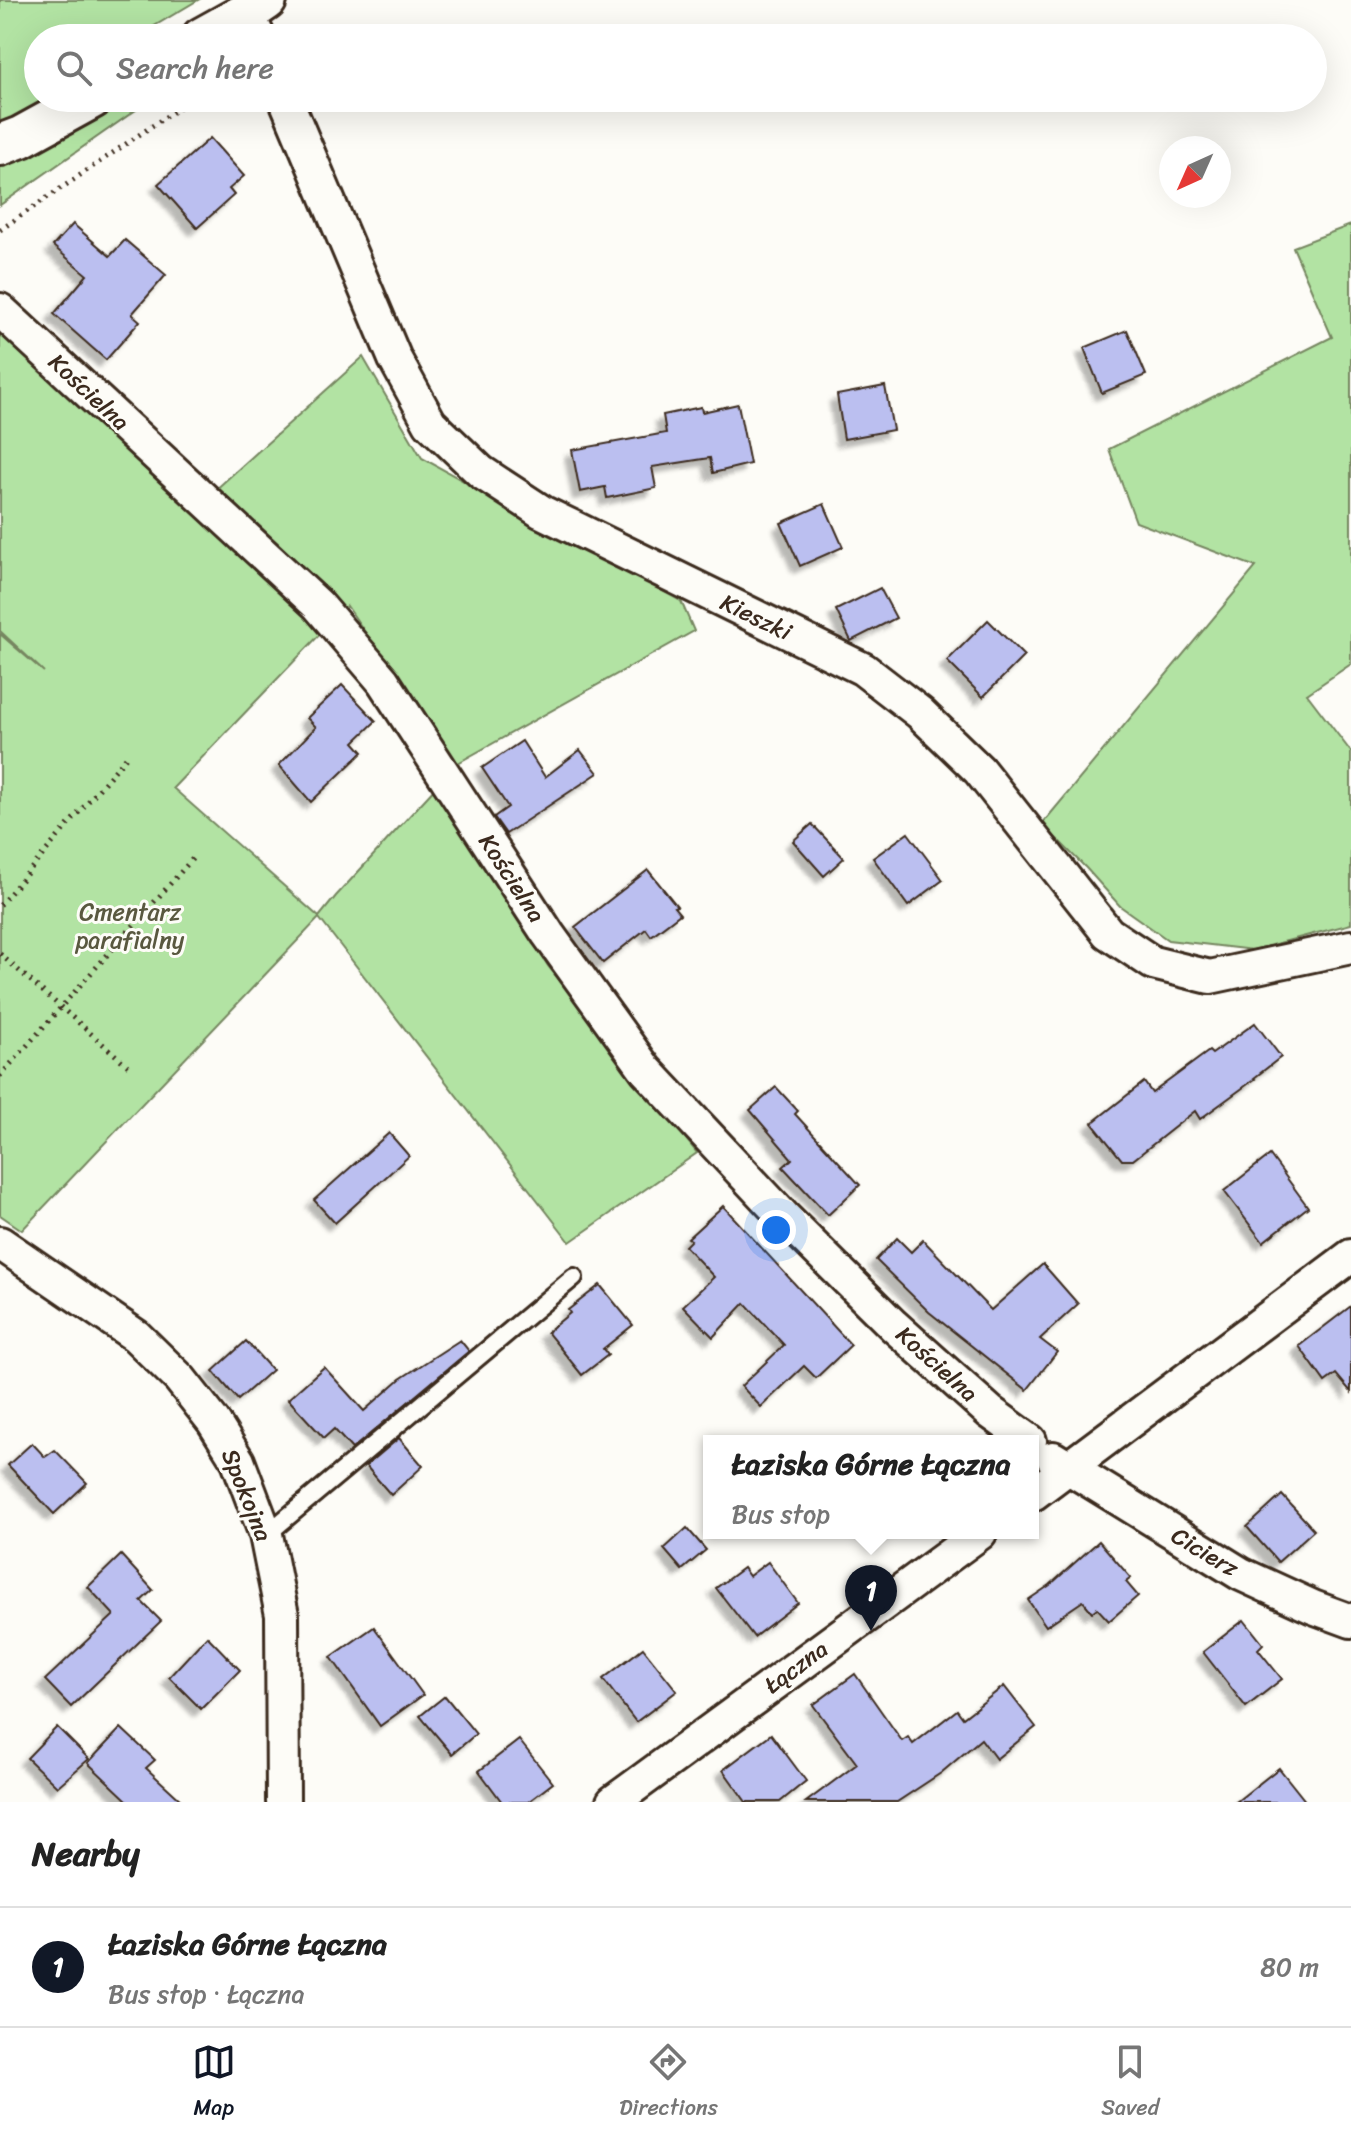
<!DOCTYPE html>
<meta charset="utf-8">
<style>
:root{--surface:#fff;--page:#f6f6f6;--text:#222;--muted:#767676;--line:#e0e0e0;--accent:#111827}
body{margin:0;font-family:Sriracha,sans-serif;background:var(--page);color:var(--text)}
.compass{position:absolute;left:1159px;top:136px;width:72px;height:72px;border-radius:50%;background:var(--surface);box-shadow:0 8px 32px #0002;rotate:225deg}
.you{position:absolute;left:776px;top:1230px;width:28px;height:28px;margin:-20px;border:6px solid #fff;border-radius:50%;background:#1a73e8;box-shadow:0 0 0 12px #1a73e833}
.badge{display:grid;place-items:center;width:52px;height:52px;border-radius:50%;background:var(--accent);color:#fff;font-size:26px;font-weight:700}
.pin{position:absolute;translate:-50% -66px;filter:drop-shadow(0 2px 4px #0008)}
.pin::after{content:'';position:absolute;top:42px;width:28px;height:24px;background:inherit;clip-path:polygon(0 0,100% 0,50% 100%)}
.popup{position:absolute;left:703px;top:1435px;width:336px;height:104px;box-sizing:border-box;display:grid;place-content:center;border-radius:0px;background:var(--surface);filter:drop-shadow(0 2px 6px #0005);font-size:26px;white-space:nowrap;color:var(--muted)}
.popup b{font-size:30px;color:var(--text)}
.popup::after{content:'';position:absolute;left:50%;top:100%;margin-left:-16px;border:16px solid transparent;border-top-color:var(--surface)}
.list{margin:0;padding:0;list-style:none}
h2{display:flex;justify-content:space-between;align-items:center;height:104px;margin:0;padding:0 32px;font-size:34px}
h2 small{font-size:26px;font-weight:400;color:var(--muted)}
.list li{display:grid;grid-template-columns:52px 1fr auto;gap:24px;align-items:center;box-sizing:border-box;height:120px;padding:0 32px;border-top:2px solid var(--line)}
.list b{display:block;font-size:30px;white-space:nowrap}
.list p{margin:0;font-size:26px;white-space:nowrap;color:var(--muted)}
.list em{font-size:26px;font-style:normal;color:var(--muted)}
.icon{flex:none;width:44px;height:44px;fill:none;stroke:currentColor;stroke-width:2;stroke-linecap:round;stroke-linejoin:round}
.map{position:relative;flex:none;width:1351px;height:1802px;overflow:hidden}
.search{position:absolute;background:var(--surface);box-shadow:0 8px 32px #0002;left:24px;right:24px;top:24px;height:88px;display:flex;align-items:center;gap:20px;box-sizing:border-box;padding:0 28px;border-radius:44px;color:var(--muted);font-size:30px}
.sheet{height:224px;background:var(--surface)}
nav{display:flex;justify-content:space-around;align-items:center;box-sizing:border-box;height:112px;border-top:2px solid var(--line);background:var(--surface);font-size:22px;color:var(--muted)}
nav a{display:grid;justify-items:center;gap:4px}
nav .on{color:var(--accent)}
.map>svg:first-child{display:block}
</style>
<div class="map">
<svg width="1351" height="1802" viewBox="0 0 1351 1802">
<defs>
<filter id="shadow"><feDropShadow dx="-7" dy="7" stdDeviation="2" flood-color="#0004"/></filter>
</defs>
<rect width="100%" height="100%" fill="#fdfcf7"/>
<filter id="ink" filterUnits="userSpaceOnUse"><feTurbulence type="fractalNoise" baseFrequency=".0125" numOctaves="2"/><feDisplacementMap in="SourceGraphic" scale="16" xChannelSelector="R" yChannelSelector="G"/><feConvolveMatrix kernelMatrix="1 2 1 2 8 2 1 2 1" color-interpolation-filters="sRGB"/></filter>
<g filter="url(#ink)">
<g fill="#b2e3a3" stroke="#768660" stroke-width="2">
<path d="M0,0H198L141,34L142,38H38V98H153L0,205Z"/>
<path d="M1351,225V664L1307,694L1351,752V924L1253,950L1168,940L1120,906L1086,868L1042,824L1256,567L1136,522L1109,449L1332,337L1293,247Z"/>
<path d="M0,318L213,492L363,357L422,458L681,601L694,631L456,764L347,606L173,788L319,917L336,896L437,786L548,966L697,1153L570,1242L319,918L22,1230L0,1215V634L44,672L0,631Z"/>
</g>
<g fill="#bbbff0" stroke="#3b2a1e" stroke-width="2" filter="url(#shadow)">
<path d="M210,138L244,176L229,189L234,195L197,228L158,184Z"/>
<path d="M73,224L110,256L125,240L166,275L132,314L140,321L106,360L54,314L87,275L53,246Z"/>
<path d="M1127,330L1146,375L1102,393L1084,348Z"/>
<path d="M885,386L893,430L844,439L837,395Z"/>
<path d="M738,404L750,464L713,473L710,458L652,467L656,488L607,498L605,487L580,492L572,450L666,433L663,415L701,407L702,412Z"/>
<path d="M824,504L843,547L800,566L781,523Z"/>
<path d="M880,588L896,618L851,641L836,610Z"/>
<path d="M988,620L1024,656L983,697L947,661Z"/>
<path d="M342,685L376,721L354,742L363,752L311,802L279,765L316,727L307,718Z"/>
<path d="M522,741L545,777L580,750L598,773L506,834L494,817L508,807L482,768Z"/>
<path d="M812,824L844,858L824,876L793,841Z"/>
<path d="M908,833L943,880L908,906L873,858Z"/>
<path d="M648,870L677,906L674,907L680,914L651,936L646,929L603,963L575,927Z"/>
<path d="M1255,1023L1281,1057L1254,1078L1255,1079L1200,1119L1195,1111L1133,1160H1122L1092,1123L1144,1082L1152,1093L1209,1051L1212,1054Z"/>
<path d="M776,1087L798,1111L795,1114L860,1185L828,1215L783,1167L792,1159L750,1110Z"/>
<path d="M389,1133L409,1156L335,1223L314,1200Z"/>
<path d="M1270,1155L1308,1207L1263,1242L1224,1191Z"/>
<path d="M723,1206L851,1345L816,1378L804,1366L761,1407L741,1386L784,1345L745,1303L713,1337L683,1306L714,1277L685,1246L691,1240L688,1238Z"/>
<path d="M897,1238L911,1252L923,1240L991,1310L1043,1264L1078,1304L1040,1339L1057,1352L1027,1390L929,1312L876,1260Z"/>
<path d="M600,1285L633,1325L603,1349L608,1355L582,1375L547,1332L570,1313L568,1310Z"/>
<path d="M1351,1306V1392L1336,1374L1325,1382L1299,1346Z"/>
<path d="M460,1340L469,1351L352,1449L334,1429L324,1438L288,1399L324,1367L364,1411L400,1379Z"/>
<path d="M246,1341L272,1370L238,1400L213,1371Z"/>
<path d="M399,1438L423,1466L391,1495L366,1466Z"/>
<path d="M32,1443L45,1457L55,1450L87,1483L54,1514L8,1465Z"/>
<path d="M1282,1495L1314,1530L1278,1562L1247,1527Z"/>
<path d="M687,1528L706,1550L682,1570L664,1549Z"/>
<path d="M1099,1541L1131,1578L1126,1582L1138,1596L1109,1621L1097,1608L1092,1612L1083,1601L1046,1626L1028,1600L1050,1585Z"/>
<path d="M121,1555L153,1590L141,1601L161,1621L71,1707L45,1680L114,1615L88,1587Z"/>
<path d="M768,1562L798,1603L754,1637L716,1588L743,1568L749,1576Z"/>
<path d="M1244,1620L1263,1644L1258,1649L1282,1679L1246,1707L1203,1652Z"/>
<path d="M374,1627L423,1695L380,1726L331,1657Z"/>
<path d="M207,1636L240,1670L201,1709L169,1677Z"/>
<path d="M643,1648L677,1691L636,1722L603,1679Z"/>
<path d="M855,1674L902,1741L908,1737L913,1744L957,1710L963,1718L1004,1686L1036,1727L996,1759L981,1739L941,1773L897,1802H806L857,1764L813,1705Z"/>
<path d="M445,1696L476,1734L452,1754L420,1716Z"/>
<path d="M57,1727L89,1759L57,1787L27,1758Z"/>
<path d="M121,1728L155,1760L146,1768L183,1802H129L88,1763Z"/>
<path d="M771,1734L806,1781L780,1802H746L723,1770Z"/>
<path d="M519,1740L553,1783L528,1802H502L479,1771Z"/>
<path d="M1279,1768L1306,1802H1236Z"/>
</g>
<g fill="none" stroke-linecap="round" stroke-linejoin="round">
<defs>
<path id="service" d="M266,1535L574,1277"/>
<g id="minor">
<path d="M247,13L259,38"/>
<path d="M285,98L395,359L430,423L481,472L542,512L863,669L920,713L979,770L1108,933L1153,963L1210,977L1351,947"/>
<path d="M0,310L318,605L383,681L548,934L646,1070L784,1217L893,1325L990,1412L1030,1441"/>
<path d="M0,1243L136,1336L180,1379L213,1421L238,1461L266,1535L282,1615L283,1802"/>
<path d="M1053,1458L1241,1574L1313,1607L1351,1621"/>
<path d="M1033,1494L1351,1256"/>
<path d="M613,1802L980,1533"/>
</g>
<g id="tertiary">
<path d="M202,38L247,13L266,0"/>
<path d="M0,145L21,137L92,98"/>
</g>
</defs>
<use href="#service" stroke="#3b2a1e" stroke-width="22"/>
<use href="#minor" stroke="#3b2a1e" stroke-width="38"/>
<use href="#tertiary" stroke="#3b2a1e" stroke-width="46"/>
<g stroke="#3b2a1e" stroke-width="5" stroke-dasharray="2 6" stroke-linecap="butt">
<path d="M0,230L193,98"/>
<path d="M0,905L127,756"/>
<path d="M0,954L128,1066"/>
<path d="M0,1076L194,857"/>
</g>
<use href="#service" stroke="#fdfcf7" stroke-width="16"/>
<use href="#minor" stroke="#fdfcf7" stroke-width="32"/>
<use href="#tertiary" stroke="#fdfcf7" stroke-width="40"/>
</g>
</g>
<g text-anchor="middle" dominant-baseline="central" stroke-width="6" stroke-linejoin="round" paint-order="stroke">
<g font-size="24" fill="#3b2a1e" stroke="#fdfcf7">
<text transform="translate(89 392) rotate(43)">Kościelna</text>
<text transform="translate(756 617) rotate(26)">Kieszki</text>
<text transform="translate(512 878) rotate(57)">Kościelna</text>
<text transform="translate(937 1364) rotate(42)">Kościelna</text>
<text transform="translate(247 1495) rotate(68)">Spokojna</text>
<text transform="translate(1205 1552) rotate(31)">Cicierz</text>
<text transform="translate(796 1667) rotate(-36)">Łączna</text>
</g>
<g font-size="24" fill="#59583f" stroke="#fdfcf7">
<text x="130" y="912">Cmentarz<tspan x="130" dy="28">parafialny</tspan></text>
</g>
</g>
</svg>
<svg class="compass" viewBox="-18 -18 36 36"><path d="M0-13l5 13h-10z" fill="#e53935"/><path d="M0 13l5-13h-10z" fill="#767676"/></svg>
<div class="you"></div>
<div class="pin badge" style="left:871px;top:1631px">1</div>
<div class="popup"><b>Łaziska Górne Łączna</b>Bus stop</div>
<div class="search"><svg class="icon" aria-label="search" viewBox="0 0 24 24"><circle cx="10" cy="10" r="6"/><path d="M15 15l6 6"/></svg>Search here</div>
</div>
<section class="sheet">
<h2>Nearby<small></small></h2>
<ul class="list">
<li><span class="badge">1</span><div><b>Łaziska Górne Łączna</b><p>Bus stop · Łączna</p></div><em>80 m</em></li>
</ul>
</section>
<nav>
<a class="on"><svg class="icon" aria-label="map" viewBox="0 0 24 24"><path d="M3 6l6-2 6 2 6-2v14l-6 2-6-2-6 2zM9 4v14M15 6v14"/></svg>Map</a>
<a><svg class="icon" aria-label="directions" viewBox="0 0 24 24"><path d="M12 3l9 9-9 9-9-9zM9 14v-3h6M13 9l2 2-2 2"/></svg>Directions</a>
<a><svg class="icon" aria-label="saved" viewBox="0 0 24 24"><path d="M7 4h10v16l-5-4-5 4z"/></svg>Saved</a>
</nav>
